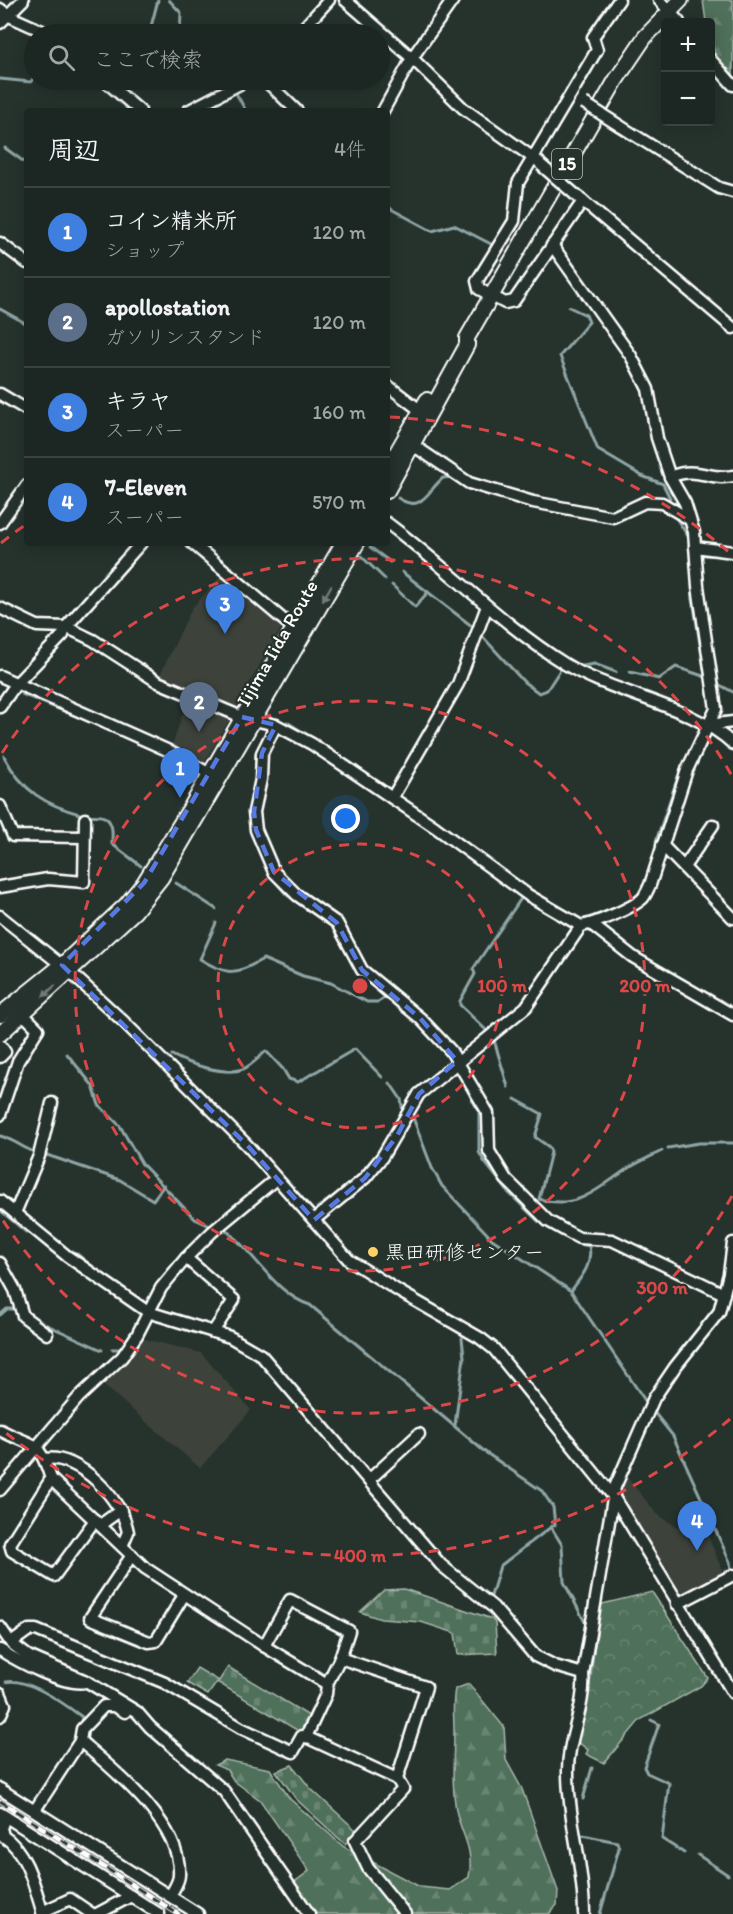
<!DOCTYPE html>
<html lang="ja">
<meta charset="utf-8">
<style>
:root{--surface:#1c2622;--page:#29322f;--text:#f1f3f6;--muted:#a0a5a5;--line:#3a4340;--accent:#bca0f2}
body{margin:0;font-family:Itim,"Klee One",sans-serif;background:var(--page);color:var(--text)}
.controls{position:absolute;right:18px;top:18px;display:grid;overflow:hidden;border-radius:6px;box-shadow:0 3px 15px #0003}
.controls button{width:54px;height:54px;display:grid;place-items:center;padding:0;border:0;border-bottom:2px solid var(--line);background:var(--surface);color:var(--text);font:30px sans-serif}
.you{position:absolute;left:346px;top:819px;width:21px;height:21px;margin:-15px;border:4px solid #fff;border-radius:50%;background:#1a73e8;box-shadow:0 0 0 9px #1a73e833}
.badge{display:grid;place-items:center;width:39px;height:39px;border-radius:50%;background:var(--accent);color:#fff;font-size:20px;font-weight:700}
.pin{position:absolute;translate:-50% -50px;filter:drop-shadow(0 2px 3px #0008)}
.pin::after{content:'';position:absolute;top:32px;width:21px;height:18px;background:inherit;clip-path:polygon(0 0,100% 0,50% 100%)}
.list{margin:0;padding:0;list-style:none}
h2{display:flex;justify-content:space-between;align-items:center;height:78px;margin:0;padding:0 24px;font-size:26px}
h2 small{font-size:20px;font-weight:400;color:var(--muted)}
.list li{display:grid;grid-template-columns:39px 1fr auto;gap:18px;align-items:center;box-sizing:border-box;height:90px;padding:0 24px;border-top:2px solid var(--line)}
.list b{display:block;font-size:22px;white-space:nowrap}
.list p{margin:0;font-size:20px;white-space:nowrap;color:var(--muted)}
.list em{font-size:20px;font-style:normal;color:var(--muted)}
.icon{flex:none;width:33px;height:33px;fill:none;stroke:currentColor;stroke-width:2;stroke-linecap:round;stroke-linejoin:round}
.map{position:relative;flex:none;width:733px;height:1914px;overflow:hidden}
.search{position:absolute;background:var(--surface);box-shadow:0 3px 15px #0003;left:24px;top:24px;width:366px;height:66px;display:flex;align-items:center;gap:15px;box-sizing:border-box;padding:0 21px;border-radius:33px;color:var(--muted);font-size:22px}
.panel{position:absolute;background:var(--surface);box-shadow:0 3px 15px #0003;left:24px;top:108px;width:366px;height:438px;border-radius:6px}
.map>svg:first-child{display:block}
</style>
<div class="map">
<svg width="733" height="1914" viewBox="0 0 733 1914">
<defs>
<pattern id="forest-firs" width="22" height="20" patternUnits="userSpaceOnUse" patternTransform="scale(1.5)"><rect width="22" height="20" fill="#4f705a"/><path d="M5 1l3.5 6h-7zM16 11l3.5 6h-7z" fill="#698573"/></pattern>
<pattern id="cemetery-stones" width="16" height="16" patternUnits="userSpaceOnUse" patternTransform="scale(1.5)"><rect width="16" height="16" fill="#4f705a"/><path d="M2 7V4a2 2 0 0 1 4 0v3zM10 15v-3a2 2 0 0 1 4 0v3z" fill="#698573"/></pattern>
<pattern id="park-crowns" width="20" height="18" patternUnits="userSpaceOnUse" patternTransform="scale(1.5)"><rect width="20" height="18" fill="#4f705a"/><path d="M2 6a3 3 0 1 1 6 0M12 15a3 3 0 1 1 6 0" fill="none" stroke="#698573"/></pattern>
</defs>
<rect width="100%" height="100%" fill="#26332d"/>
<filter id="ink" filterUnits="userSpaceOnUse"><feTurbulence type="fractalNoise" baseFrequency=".0167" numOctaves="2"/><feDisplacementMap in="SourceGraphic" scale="12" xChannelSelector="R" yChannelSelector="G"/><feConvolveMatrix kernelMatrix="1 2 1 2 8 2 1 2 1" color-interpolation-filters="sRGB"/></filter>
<g filter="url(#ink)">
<g fill="#3c423b">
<path d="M223,574L283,625L236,706L179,688L159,677L192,608Z"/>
<path d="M188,698L230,718L203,765L172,746Z"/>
<path d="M140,1338L201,1353L251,1410L200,1468L101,1383L130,1355Z"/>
<path d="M625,1475L657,1514L677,1527L682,1525L688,1536L705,1528L724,1575L682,1596L618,1491Z"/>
</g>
<g fill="url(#forest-firs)" stroke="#a7b8ac" stroke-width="1.5">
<path d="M703,0H733V84L719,71L711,37L710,22H706Z"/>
<path d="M469,1684L504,1727L506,1760L522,1789L558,1891L557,1905L549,1914H315L292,1884L309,1871L260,1800L234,1781L227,1770L215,1765L225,1760L270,1769L290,1799L344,1847L420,1887L450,1890L469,1877C474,1848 462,1837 456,1810C451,1782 454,1758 454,1731C454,1716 452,1704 455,1689Z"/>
</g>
<g fill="url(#cemetery-stones)" stroke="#a7b8ac" stroke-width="1.5">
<path d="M404,1589L492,1619L495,1623L497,1653L458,1655L455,1633L421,1622L381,1619L360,1612L384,1590Z"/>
<path d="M228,1667L309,1716L300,1732L217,1682L208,1695L187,1683L197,1668L219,1681Z"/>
<path d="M292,1765L310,1788L358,1832L345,1844L296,1799L276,1771Z"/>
</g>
<path fill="url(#park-crowns)" stroke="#a7b8ac" stroke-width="1.5" d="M652,1592L708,1678L701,1686L640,1720L604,1763L586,1754L588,1750L578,1742L602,1604Z"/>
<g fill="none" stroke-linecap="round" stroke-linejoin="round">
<g stroke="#90a6a6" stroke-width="3">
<path d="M169,0L181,13L180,34"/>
<path d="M149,34L158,0"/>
<path d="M0,79L31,82L34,77"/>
<path d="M219,80L225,85"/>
<path d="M237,95L246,111"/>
<path d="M5,148L27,164"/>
<path d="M387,204L391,209L432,231L454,225L491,244"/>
<path d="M569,307L586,315L589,322L560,356L598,450L642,476L663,484L670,498"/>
<path d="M0,309L27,324"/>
<path d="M398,498C422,514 427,491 443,478L452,477"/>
<path d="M674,515L690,539"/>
<path d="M370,547L390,562"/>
<path d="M704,555L733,557"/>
<path d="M361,556L385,579"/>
<path d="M691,564L693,600L705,676"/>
<path d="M402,572L473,627"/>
<path d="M392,585L415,607L428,592"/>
<path d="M483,637L524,682L539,693L547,690L560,670"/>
<path d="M583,666L594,664L616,672"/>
<path d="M630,672L659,679L676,667L706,677"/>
<path d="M718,684L733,692"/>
<path d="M22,694L98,725"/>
<path d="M287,722L357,767"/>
<path d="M4,756C22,791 45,805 83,815C90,817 100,813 106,818C114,824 112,835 112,844L141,866"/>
<path d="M256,779V754L259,747"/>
<path d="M249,815L251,829"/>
<path d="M254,838L264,862"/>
<path d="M656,841L682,765"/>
<path d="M274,880L287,895L312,912"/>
<path d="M176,883L216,909"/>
<path d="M216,923L200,959C228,976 235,975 263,959L303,976L331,983L367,1002H378L387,996"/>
<path d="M342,943L360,974"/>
<path d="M487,1031L460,1005V1001L475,974L473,969L522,897"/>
<path d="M494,1040L508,1087"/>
<path d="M67,1054L93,1086L99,1105L120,1126L142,1164L195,1219L210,1226"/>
<path d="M172,1055C188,1064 225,1076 243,1069C251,1066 259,1057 266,1051L283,1069L289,1079L298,1082L355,1049L382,1077"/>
<path d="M458,1072L479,1112V1152L484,1161L509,1193L538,1221L576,1243L589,1246C593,1265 581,1277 571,1291"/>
<path d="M390,1083L401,1099L403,1113"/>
<path d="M515,1099L542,1114L535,1137L549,1147L551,1152L539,1199C577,1210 596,1190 624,1171C636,1163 650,1157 662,1151"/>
<path d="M412,1115L432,1168L442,1186L492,1239L571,1291L646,1402"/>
<path d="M0,1136C16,1140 21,1148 35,1152"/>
<path d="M668,1148L699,1143H733"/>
<path d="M44,1154L120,1180L153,1200L164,1185"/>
<path d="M354,1181L381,1149"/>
<path d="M317,1208L341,1191"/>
<path d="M0,1210L26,1232"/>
<path d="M223,1228C254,1250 273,1293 310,1305L485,1452L542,1491L553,1507L555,1525L551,1527L562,1545L564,1582L586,1624"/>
<path d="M53,1237L65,1247"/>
<path d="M77,1254L94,1268"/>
<path d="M0,1315L7,1309H16"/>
<path d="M36,1320L102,1350"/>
<path d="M112,1349H122L131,1333"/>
<path d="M653,1411L673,1436L730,1562L731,1570"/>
<path d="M455,1425L464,1357L462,1338"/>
<path d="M454,1582L470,1595"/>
<path d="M491,1596L500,1566L551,1527"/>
<path d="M590,1680L593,1651"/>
<path d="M6,1682C27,1677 66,1705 82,1717L80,1725"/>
<path d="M651,1720L659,1724L644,1767L647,1773L669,1783L662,1839L684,1853"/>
<path d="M72,1745L75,1736"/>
<path d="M583,1799L592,1768"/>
<path d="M583,1835L617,1842L619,1848L600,1914"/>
<path d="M698,1855L728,1875"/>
</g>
<defs>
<g id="minor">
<path d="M345,0L412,58L463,108L539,162"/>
<path d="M659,0L679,22"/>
<path d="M0,9L9,16L49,34"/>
<path d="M0,23L23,0"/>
<path d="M298,34L329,0"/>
<path d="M710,59L733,85"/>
<path d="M104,80L140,111"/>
<path d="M265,80L297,111"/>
<path d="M188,111L247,80"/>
<path d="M383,111L412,58L453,0"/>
<path d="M620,126L719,188L733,192"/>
<path d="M578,197L733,328"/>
<path d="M583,201L514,301L505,303L479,289L477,281L514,221L518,183L597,50L593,37L619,0"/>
<path d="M0,243L27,263"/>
<path d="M387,385L421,411"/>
<path d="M0,394L27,410"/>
<path d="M413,445L469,483L533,502L613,517L645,502L662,503L689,519"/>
<path d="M670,477C697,465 708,481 733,476"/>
<path d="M0,523L27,485"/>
<path d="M387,523C448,568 501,624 565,664C613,694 694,706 733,744"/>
<path d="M192,543L292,627"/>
<path d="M695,547L733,552"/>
<path d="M0,608L37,626L66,627L93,640L158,682L242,717L276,725L312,744L435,827L528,895L581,926"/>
<path d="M0,676L167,750L210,774"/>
<path d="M0,707L16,684L63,635L66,627L141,543"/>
<path d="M276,725L262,753L261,779L254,812L256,830L274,872L297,895L337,923L362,970L420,1018L451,1051L488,1113L489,1151L506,1179L548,1221L564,1230L579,1238L612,1240L724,1294"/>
<path d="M708,725L733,722"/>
<path d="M392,798L458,684L487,606"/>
<path d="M0,806L13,836L84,837"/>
<path d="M662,845L733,918"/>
<path d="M684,867L713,825"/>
<path d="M0,887L48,879L84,882L85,819"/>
<path d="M0,916L70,972L124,1022L247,1145L349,1260L400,1292L480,1338L494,1349L613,1496L733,1693"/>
<path d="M591,924L633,957L733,1015"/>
<path d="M0,1045L5,1052L0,1057"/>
<path d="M0,1115L18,1061L38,1029L23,1014"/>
<path d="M0,1201L67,1256L148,1312L230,1337L261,1355L441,1565L493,1607L535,1656L555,1666L583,1674"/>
<path d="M15,1213L39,1156L52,1103"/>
<path d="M314,1220L365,1178L382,1157L419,1094L526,1007L581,926C594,924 633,908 643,898C646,894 648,889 650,885L687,770L716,709L698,586L694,532L685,503L670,477L657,438L648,389L631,356L552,245"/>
<path d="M186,1258L234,1300L213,1332"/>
<path d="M0,1263L15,1290L23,1316L47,1334"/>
<path d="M0,1430C34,1448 38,1437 51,1479L145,1568L264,1646L327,1684L326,1694L306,1737L302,1736L293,1752L241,1728L165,1683L36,1630H29L11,1643"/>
<path d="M45,1459C79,1454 122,1499 128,1532L122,1546"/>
<path d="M51,1479L10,1544L12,1551L54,1576L95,1520"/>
<path d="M369,1480L419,1434"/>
<path d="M0,1490L79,1397L122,1357L137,1335L161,1288L186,1258L212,1232L276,1179"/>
<path d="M100,1525L121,1510"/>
<path d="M132,1555L90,1618L149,1642L156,1641L184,1595"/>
<path d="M677,1604L733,1575"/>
<path d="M0,1627L11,1643L28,1656L86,1681L137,1712L150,1727L224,1791L309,1914"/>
<path d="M264,1646L290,1600L349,1631L340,1658L327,1684"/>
<path d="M0,1650C19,1662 64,1686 85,1682"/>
<path d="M340,1658L426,1687L397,1779"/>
<path d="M0,1693L5,1705L0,1716"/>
<path d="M306,1737L397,1779L403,1789L355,1841L368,1868L405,1914"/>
<path d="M80,1741C115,1771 182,1824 179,1875C179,1882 173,1890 170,1896"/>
<path d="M0,1789L198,1914"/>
<path d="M35,1810L80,1741L82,1729L104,1706H114L125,1712"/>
<path d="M0,1813L159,1914"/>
<path d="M5,1817L1,1828L3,1836C27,1851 35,1888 43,1914"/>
<path d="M42,1912L70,1899L92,1914"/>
<path d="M97,1914L131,1896"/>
<path d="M584,1914C584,1866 568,1820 568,1773C567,1739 586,1707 583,1674L615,1487L654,1398L675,1367L719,1312L729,1274L733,1243"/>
</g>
<g id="major">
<path d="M387,469L427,400"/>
<path d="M387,491L467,345V338L616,80L645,37L681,0"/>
<path d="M0,1015L62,965L127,904L144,883L191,807L343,543"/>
<path d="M0,1034L135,911L161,878L357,543"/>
</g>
</defs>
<use href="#minor" stroke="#fff" stroke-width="15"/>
<use href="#major" stroke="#fff" stroke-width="18"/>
<use href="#minor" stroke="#26332d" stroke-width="10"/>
<use href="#major" stroke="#26332d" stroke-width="14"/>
<defs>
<path id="rail" d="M0,1801L178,1914"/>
</defs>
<use href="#rail" stroke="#fff" stroke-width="5"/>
<use href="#rail" stroke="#26332d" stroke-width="3" stroke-dasharray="9" stroke-linecap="butt"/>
<defs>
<g id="minor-bridge">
<path d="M584,103L620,126"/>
<path d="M541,165L578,197"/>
</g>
</defs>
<use href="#minor-bridge" stroke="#fff" stroke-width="15" stroke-linecap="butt"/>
<use href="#minor-bridge" stroke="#26332d" stroke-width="10"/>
</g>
<defs><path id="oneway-solid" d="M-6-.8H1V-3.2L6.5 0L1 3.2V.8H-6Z" transform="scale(1.5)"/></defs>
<g fill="#727a76">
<use href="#oneway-solid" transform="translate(327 593) rotate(120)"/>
<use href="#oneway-solid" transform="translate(49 991) rotate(138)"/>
</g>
</g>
<path fill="none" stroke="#567ae2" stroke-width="4.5" stroke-dasharray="12 8" stroke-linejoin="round" d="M242,717L276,725L262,753L254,812L256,830L274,872L337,923L362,970L420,1018L457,1061L419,1094L397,1136L365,1178L314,1220L247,1145L62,965L144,883Z"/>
<g fill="none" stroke="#dc4848" stroke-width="3" stroke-dasharray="10 8">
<circle cx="360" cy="986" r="142"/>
<circle cx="360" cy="986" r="285"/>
<path d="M732 1196A427 427 0 0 1 2 1219M2 753A427 427 0 0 1 732 776"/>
<path d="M730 1419A570 570 0 0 1 1 1429M1 543A570 570 0 0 1 25 525M390 417A570 570 0 0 1 730 553"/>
</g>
<circle fill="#ffd166" stroke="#26332d" stroke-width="2" cx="373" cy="1252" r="6"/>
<g text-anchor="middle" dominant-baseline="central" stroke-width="4.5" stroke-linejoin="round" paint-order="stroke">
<rect fill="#26332d" stroke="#bec2c0" stroke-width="1.5" x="552" y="149" width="30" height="30" rx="4.5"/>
<g font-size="18" font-weight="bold" fill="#fff">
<text x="567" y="164">15</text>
</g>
<g font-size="20" fill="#fff" stroke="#26332d">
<text transform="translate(277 643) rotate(-60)">Iijima Iida Route</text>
</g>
<g font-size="20" fill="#fff" stroke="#26332d" text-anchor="start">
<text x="385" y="1252">黒田研修センター</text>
</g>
</g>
<circle cx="360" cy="986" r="9" fill="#dc4848" stroke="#26332d" stroke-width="3"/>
<g font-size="18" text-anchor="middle" font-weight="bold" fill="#dc4848" stroke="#26332d" stroke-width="4.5" stroke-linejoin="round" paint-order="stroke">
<text x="502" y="992">100 m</text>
<text x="645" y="992">200 m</text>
<text x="662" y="1294">300 m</text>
<text x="360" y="1562">400 m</text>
</g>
</svg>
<div class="controls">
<button>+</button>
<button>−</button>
</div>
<div class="you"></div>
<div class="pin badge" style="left:180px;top:798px;background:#3f7fe0">1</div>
<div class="pin badge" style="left:199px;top:732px;background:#5c6f8a">2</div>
<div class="pin badge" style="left:225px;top:634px;background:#3f7fe0">3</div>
<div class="pin badge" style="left:697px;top:1551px;background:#3f7fe0">4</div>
<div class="search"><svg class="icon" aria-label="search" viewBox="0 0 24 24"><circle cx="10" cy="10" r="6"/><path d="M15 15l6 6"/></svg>ここで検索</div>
<section class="panel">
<h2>周辺<small>4件</small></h2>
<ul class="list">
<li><span class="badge" style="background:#3f7fe0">1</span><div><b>コイン精米所</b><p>ショップ</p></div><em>120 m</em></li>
<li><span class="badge" style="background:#5c6f8a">2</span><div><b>apollostation</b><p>ガソリンスタンド</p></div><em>120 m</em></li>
<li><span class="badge" style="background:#3f7fe0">3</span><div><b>キラヤ</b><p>スーパー</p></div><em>160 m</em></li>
<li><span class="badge" style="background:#3f7fe0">4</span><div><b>7-Eleven</b><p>スーパー</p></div><em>570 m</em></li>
</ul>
</section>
</div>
